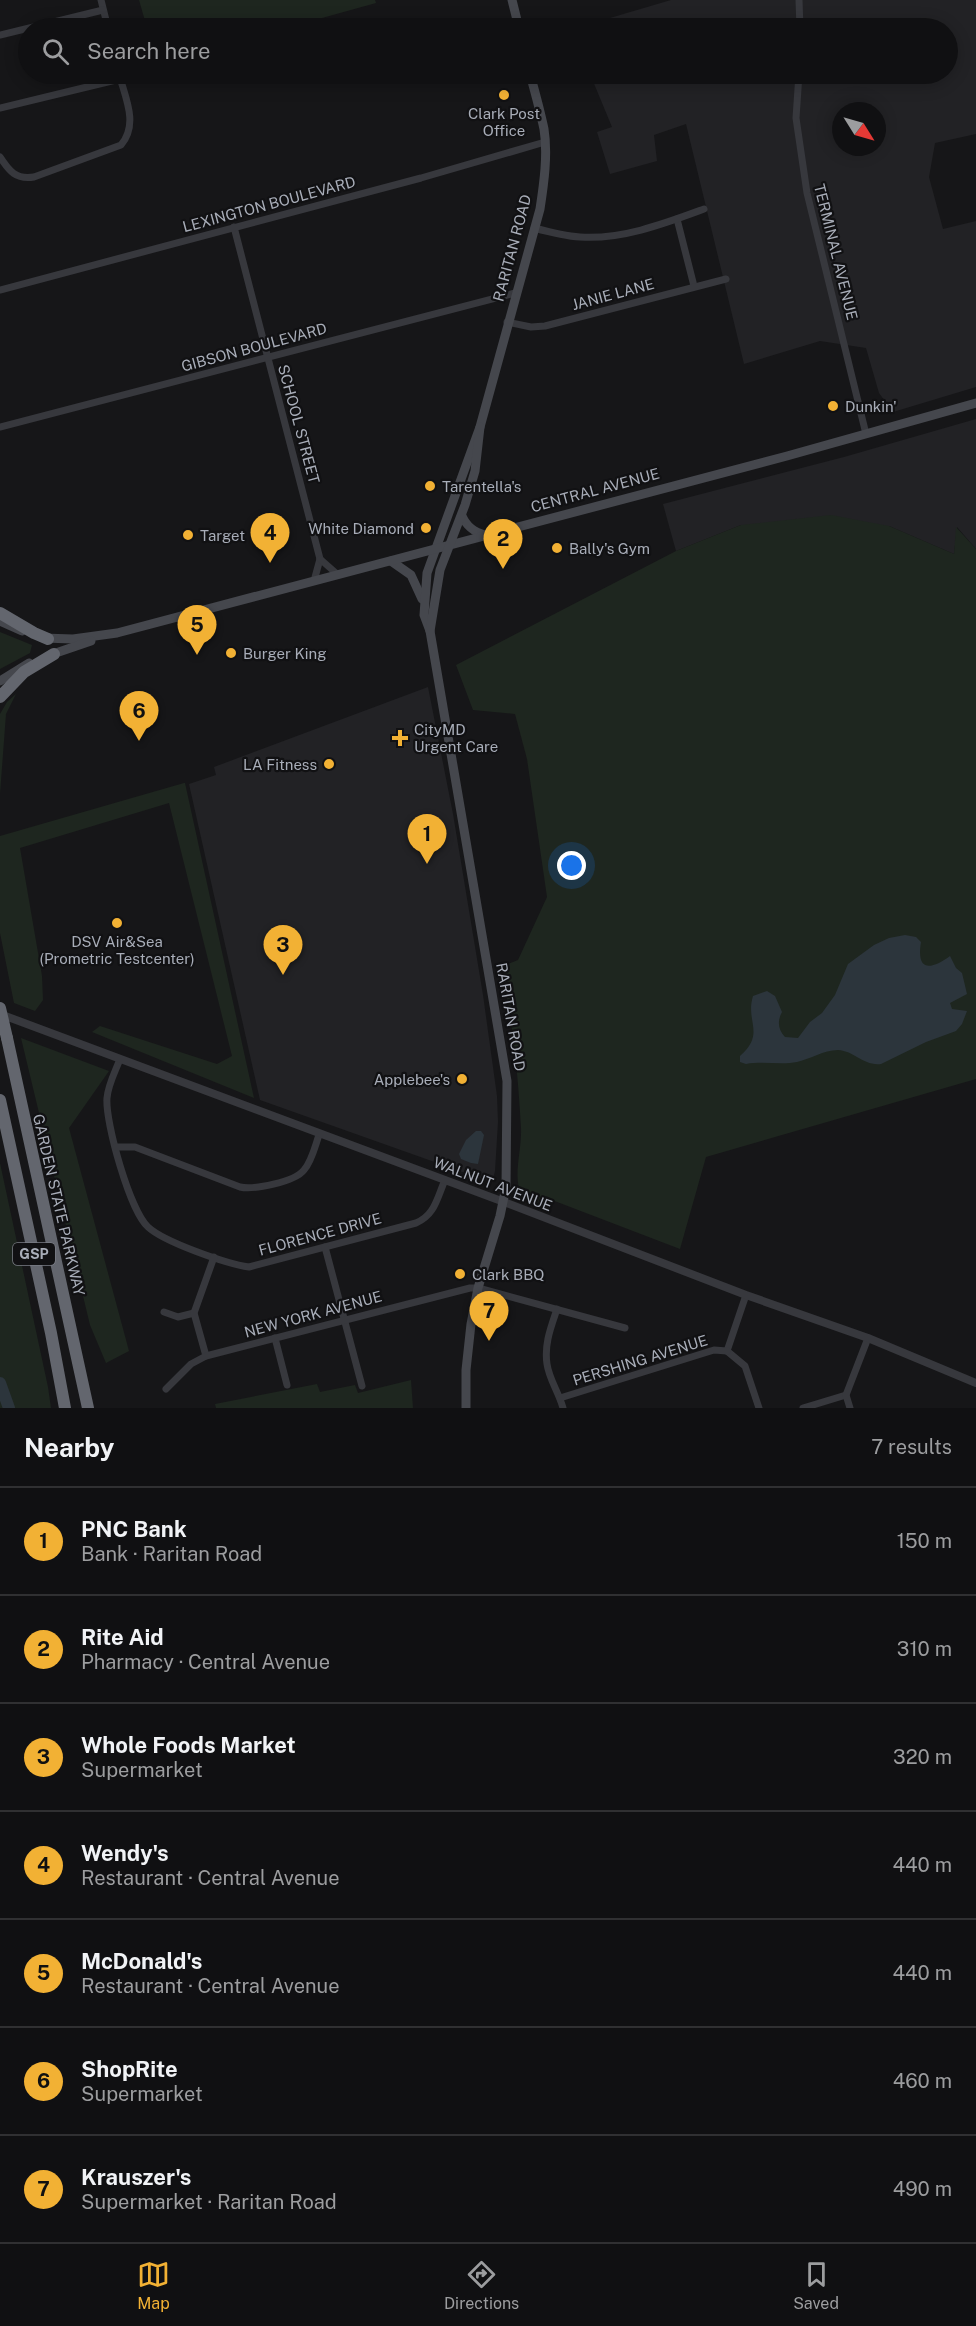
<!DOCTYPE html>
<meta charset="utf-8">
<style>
:root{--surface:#101012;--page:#1e1e20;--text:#f1f3f6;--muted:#9c9d9f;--line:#303032;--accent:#f2b134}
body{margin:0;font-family:"Public Sans",sans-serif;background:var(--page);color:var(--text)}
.compass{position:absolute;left:832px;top:102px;width:54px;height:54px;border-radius:50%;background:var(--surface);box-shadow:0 3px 15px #0003;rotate:127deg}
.you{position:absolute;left:572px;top:866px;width:21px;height:21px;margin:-15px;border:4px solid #fff;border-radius:50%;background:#1a73e8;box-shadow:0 0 0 9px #1a73e833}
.badge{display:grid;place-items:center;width:39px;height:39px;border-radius:50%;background:var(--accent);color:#111;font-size:20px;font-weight:700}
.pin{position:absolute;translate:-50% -50px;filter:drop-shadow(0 2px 3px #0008)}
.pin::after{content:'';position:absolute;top:32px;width:21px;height:18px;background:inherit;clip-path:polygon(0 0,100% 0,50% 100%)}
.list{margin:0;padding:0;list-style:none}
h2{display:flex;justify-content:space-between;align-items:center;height:78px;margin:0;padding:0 24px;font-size:26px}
h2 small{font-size:20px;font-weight:400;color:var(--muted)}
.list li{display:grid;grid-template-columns:39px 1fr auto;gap:18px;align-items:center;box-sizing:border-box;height:108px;padding:0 24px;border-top:2px solid var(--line)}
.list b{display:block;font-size:22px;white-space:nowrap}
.list p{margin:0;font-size:20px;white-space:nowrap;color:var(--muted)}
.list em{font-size:20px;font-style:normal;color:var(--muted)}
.icon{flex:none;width:33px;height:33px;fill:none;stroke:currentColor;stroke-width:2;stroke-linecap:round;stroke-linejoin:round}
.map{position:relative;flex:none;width:976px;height:1408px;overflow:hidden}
.search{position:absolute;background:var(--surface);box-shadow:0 3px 15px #0003;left:18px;right:18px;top:18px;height:66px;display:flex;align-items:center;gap:15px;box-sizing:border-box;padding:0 21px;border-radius:33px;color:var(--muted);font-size:22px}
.sheet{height:834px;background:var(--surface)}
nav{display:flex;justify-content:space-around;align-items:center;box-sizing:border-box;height:84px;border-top:2px solid var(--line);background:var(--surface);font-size:16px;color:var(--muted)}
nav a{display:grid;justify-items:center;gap:3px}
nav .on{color:var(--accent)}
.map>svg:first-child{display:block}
</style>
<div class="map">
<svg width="976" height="1408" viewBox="0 0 976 1408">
<rect width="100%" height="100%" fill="#161618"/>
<g fill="#222225" fill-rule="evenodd">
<path d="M671,0H976V134L935,143L929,177L943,229L976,221V387L893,412L879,393L866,348L820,341L744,364L686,124L654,135L657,161L610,174L597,132L612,127L590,74H948V28H576ZM841,111H877V147H841Z"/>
<path d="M976,419V549L957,527L954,554L889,526L741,525L676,551L663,504L844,457Z"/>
<path d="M428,687L453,814L483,995L497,1096L498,1122L495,1171L493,1179L488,1181L260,1100L189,784L216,775L214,767Z"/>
</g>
<g fill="#1e261f">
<path d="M139,0H375L376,3L286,28H147Z"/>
<path d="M831,515L889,526L954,554L956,527L976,549V1079L706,1157L680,1249L552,1200L543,1205L522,1197C512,1176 522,1151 521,1128C518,1074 513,1019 500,967L518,960L547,897L527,759L515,714L473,710L456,665L676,551L741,525Z"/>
<path d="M0,632L32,645L30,653L0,669Z"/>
<path d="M16,694L6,714L0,794V714L7,702Z"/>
<path d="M184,783H185L254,1098L92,1032L100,1026L217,1064L232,1056L169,803L20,848L42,976L43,1000L35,1011L14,1003L0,933V836Z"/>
<path d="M21,1038L109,1071L69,1128L129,1351L106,1363L90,1325Z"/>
<path d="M0,1163L48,1387L51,1408H0Z"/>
<path d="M411,1380L413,1408H216L215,1404L317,1384L320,1392L355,1385L358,1393Z"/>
</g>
<g fill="#2c353c">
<path d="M905,935L916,937L921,942C916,972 931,970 950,956L956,968L962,973L967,994L950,1003L952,1009L967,1011L962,1024L956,1031L926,1042L881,1064C863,1066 855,1051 838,1050C823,1050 811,1059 797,1062C782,1065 762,1061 746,1064L740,1062V1056C766,1033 745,1022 753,996L767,991L775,996L782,1012C777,1021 778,1030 785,1037L798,1038L810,1022L822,1013L835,995L848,964L874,945L889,938Z"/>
<path d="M476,1131H481L484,1135L478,1164L471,1163L461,1159L459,1154L466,1140Z"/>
</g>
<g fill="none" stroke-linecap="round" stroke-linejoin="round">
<path stroke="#2c353c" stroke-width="12" d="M0,1383L9,1408"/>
<g stroke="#37383d" stroke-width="7">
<path d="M101,0L108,28"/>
<path d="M799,0L800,28"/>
<path d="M488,28L517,21"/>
<path d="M0,35L103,10"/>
<path d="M799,74L796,118L807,193L866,434"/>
<path d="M0,108L120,79"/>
<path d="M0,157C9,171 16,180 34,177L121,145C139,124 125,97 119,74"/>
<path d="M677,219L694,286"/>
<path d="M234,227L320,559L314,581"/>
<path d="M534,228C549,232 564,236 580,237C622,240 666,223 704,209"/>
<path d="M0,290L421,178L545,142"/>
<path d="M507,322L531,327L545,326L726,279"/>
<path d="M0,427L515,293"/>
<path d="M320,559L337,574"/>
<path d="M120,1059C115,1072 108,1085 107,1098C105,1122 130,1211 148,1227C164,1242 227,1264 249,1267L416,1223C435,1215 437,1198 445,1180"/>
<path d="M116,1147H135L240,1187C253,1190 295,1182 304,1170C312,1161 315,1146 319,1135"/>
<path d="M325,1247L362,1386"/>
<path d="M557,1309C551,1327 544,1344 547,1364C549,1379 559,1393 563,1408"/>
<path d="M164,1312L178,1317L194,1313"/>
<path d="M275,1338L287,1385"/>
<path d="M727,1351L745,1366L759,1408"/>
<path d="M727,1351L746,1295"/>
<path d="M206,1356L194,1313L214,1257"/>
<path d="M166,1389L191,1364L206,1356L470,1288H478L625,1328"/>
<path d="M560,1398L714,1350L727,1351"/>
<path d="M803,1408L846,1395"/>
<path d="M850,1408L846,1395L868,1338"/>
</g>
<path stroke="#37383d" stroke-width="8" d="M0,1014L504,1202L746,1295L868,1338L976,1383"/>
<g stroke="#45474d" stroke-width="9">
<path d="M512,0L519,28"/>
<path d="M462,516C467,527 474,532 485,535"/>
<path d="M391,561L411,575L422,599"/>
<path d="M0,621L22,631"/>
<path d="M430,631L424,615L427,573L480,427L540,209C544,183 548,154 544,129C540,110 535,92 530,74"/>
<path d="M43,638L73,639L117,633L787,456L976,403"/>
<path d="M50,655L91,641"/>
<path d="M0,681L29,663"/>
<path d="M466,1408V1370L471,1324L478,1288L500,1216L506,1187L507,1081L430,631L440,570L465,505L475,471L480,427"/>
</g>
<g stroke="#63666e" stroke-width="12">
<path d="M0,613L34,633L48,639"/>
<path d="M0,697L24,672L54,654"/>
<path d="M7,1038L88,1408"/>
<path d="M0,1100L51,1333L65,1408"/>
</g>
<path stroke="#63666e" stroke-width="12" d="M0,1008L7,1038"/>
</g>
<g fill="#f2b134" stroke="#111113" stroke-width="2">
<circle cx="504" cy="95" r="6"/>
<circle cx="833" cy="406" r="6"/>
<circle cx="430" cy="486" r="6"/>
<circle cx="426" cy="528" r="6"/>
<circle cx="188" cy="535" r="6"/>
<circle cx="557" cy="548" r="6"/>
<circle cx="231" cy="653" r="6"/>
<path d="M397 729h6v6h6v6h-6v6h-6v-6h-6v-6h6z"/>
<circle cx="329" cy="764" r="6"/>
<circle cx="117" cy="923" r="6"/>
<circle cx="462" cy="1079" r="6"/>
<circle cx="460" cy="1274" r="6"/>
</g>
<g text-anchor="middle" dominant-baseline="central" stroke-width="4.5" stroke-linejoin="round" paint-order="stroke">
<rect fill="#111113" stroke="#7b7e86" stroke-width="1.5" x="13" y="1243" width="42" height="22" rx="4.5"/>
<g font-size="14" font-weight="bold" fill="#a8adb8">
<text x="34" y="1254">GSP</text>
</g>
<g font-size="15" fill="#a8adb8" stroke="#111113" text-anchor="start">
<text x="504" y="113" text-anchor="middle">Clark Post<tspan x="504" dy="17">Office</tspan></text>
<text x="845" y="406">Dunkin'</text>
<text x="442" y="486">Tarentella's</text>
<text x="414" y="528" text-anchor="end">White Diamond</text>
<text x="200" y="535">Target</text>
<text x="569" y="548">Bally's Gym</text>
<text x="243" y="653">Burger King</text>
<text x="414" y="729">CityMD<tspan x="414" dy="17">Urgent Care</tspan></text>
<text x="317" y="764" text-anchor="end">LA Fitness</text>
<text x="117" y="941" text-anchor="middle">DSV Air&amp;Sea<tspan x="117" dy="17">(Prometric Testcenter)</tspan></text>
<text x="450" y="1079" text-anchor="end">Applebee's</text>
<text x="472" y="1274">Clark BBQ</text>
</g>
<g font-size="15" fill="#a8adb8" stroke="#111113">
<text transform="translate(269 204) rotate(-15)">LEXINGTON BOULEVARD</text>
<text transform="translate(512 248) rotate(-75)">RARITAN ROAD</text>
<text transform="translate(836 252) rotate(76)">TERMINAL AVENUE</text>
<text transform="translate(613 294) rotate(-15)">JANIE LANE</text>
<text transform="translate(254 347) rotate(-15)">GIBSON BOULEVARD</text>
<text transform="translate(299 424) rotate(75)">SCHOOL STREET</text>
<text transform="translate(595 490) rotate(-15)">CENTRAL AVENUE</text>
<text transform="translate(511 1017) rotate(80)">RARITAN ROAD</text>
<text transform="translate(493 1184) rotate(21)">WALNUT AVENUE</text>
<text transform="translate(59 1205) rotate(77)">GARDEN STATE PARKWAY</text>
<text transform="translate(320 1234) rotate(-15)">FLORENCE DRIVE</text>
<text transform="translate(313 1314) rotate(-15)">NEW YORK AVENUE</text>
<text transform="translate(640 1360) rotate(-17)">PERSHING AVENUE</text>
</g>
</g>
</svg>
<svg class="compass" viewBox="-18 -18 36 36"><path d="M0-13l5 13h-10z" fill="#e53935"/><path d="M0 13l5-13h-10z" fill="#9c9d9f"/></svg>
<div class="you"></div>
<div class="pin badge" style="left:427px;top:864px">1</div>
<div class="pin badge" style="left:503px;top:569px">2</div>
<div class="pin badge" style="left:283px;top:975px">3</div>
<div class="pin badge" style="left:270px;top:563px">4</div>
<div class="pin badge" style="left:197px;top:655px">5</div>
<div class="pin badge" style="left:139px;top:741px">6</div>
<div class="pin badge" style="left:489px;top:1341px">7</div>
<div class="search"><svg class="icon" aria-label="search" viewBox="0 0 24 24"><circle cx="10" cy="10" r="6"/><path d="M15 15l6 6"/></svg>Search here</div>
</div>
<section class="sheet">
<h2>Nearby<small>7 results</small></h2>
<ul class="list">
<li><span class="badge">1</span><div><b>PNC Bank</b><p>Bank · Raritan Road</p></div><em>150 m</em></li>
<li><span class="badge">2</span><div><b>Rite Aid</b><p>Pharmacy · Central Avenue</p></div><em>310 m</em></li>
<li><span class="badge">3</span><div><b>Whole Foods Market</b><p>Supermarket</p></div><em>320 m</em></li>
<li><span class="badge">4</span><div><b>Wendy's</b><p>Restaurant · Central Avenue</p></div><em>440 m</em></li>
<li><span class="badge">5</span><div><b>McDonald's</b><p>Restaurant · Central Avenue</p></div><em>440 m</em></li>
<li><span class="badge">6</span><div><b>ShopRite</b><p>Supermarket</p></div><em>460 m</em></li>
<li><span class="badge">7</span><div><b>Krauszer's</b><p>Supermarket · Raritan Road</p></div><em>490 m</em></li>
</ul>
</section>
<nav>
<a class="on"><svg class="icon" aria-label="map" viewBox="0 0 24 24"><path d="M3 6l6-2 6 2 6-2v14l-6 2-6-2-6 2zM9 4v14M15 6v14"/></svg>Map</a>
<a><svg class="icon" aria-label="directions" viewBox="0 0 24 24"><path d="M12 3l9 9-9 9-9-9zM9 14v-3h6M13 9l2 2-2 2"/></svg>Directions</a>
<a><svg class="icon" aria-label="saved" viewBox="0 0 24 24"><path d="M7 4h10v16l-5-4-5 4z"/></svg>Saved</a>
</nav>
